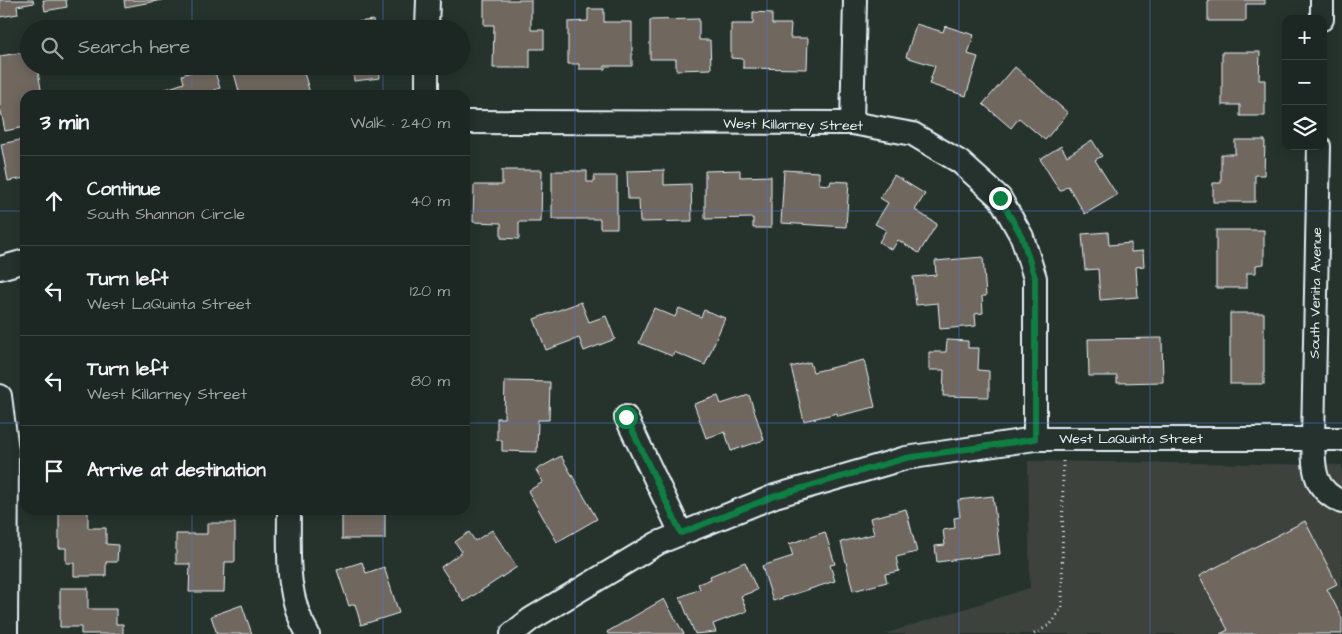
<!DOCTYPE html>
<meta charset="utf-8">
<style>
:root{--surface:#1c2622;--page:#252e2a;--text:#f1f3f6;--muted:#a0a5a5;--line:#3a4340}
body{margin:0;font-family:"Architects Daughter",sans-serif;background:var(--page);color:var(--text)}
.controls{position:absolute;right:15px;top:15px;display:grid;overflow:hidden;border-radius:10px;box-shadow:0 2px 12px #0003}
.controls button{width:45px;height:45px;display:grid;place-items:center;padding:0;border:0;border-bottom:1px solid var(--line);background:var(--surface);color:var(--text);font:25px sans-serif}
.stop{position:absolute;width:15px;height:15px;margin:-11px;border:4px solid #0b8043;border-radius:50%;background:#fff}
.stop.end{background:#0b8043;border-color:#fff;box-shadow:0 1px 5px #0008}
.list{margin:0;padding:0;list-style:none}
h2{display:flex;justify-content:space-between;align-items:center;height:65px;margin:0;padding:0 20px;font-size:21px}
h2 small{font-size:16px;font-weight:400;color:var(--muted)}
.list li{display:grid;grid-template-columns:32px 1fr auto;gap:15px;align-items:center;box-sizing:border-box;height:90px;padding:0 20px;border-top:1px solid var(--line)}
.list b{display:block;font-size:19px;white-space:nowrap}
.list p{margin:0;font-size:16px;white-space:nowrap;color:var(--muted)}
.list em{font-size:16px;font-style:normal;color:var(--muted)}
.icon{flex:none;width:28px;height:28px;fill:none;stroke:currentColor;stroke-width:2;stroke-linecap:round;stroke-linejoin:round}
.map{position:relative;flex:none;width:1342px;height:634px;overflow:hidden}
.search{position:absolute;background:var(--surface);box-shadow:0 2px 12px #0003;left:20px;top:20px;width:450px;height:55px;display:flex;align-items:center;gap:12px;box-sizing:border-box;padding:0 18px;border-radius:28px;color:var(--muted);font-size:19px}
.panel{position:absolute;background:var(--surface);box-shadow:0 2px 12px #0003;left:20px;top:90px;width:450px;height:425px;border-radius:15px}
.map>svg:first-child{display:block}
</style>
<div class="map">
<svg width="1342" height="634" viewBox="0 0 1342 634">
<rect width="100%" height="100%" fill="#26332d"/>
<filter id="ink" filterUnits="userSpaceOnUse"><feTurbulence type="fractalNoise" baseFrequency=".02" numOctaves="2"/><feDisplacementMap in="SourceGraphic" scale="10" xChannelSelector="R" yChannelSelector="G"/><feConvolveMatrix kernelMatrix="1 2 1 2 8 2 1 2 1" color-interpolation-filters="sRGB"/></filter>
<g filter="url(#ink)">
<path fill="#3c433c" d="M1028,461L1342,465V634H884L1030,588Z"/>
<g fill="#70685f" stroke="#e8f1f8">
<path d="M0,0H33L34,3L17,6L18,14L0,17Z"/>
<path d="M43,0H66L67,7L45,11Z"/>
<path d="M124,0H162L125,7Z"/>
<path d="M484,0H531V30H544V49H530V68H493L494,25H484Z"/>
<path d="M1208,0H1265V4H1246V21H1208Z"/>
<path d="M588,9H604V22H632V66H605V69H579V64H568V22L588,21Z"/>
<path d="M753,12L772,13V24H791L790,38H808L807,69L743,68V59L731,58V24H753Z"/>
<path d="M699,19V40H710L711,69L676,70V59H650V20Z"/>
<path d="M373,20L374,29H309V28Z"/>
<path d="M916,24L943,32L945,26L974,35L968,54L978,57L966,96L929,84L935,66L906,57Z"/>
<path d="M24,52L29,66H37L42,95H25V127L5,131L0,106V56Z"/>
<path d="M1222,52H1260L1259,80H1265V116H1240V105H1222Z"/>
<path d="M208,66H213L220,88L214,90L216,95H161L160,91L184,83L182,75Z"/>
<path d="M232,66H302L310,93L302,95H240Z"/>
<path d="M314,66H379L380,78L354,81L353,68L314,72Z"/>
<path d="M1015,67L1068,113L1045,140L1019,118L1011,128L983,104Z"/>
<path d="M25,139V178L8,181L1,144Z"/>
<path d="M1092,140L1102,156L1095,160L1117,195L1085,214L1068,186L1060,191L1040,159L1061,146L1067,156Z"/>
<path d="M1235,140H1265L1264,175H1255V202H1213V183H1221V154H1235Z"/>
<path d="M502,170H542L541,222H519V239L501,238V223L473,222L474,185H502Z"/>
<path d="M664,170V185L691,184L692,221L640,222L639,199H628L627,171Z"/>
<path d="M740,170V177L771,176V228H753V218L705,219V171Z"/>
<path d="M784,170L819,172V184L830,185L831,181L849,182L846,227L781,223Z"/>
<path d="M552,171H587V182H594V176H617V228H600V219H552Z"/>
<path d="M894,175L925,194L915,210L937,224L919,253L898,240L892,250L879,242L886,230L875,224L888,203L880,198Z"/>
<path d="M1216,230H1264V264L1256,265V273H1247V288H1216Z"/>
<path d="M1108,232L1109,245L1131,243V252L1143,251L1144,266L1136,267L1138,297L1100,300L1098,269L1085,270L1082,234Z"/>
<path d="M983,257L986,296H982L983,313L975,314L976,326L940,329L938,303L916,305L913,277L936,275L935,261Z"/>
<path d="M581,302L589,322L606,316L615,339L584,351L579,338L546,350L534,319Z"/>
<path d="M654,308L675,317L679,308L701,317L704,310L725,318L705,365L674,352L672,356L639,343Z"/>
<rect x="1230" y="313" width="34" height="71"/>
<path d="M1162,338L1163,382L1117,383V376H1089L1088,339Z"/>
<path d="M947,340L968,341V348H979L978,370L989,371V397L943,396L944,370H929V352H946Z"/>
<path d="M864,360L875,407L838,416L837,413L804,421L791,367L810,362L813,372Z"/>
<path d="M505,381L550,382L549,420H538L537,452L502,451V440H497V418H504Z"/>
<path d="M749,395L764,440L731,451L725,432L706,438L694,404L718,396L721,404Z"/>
<path d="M561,456L597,519L557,542L528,491L543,482L536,470Z"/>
<path d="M993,496L1000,554L937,562L935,546L945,545L943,530L955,528L954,518L960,517L958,500Z"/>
<path d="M906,509L917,552L896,557L899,571L885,574L887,582L853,591L841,542L874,534L870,518Z"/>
<path d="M59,510L88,511V528H106V544L118,545L117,562H106V576H74V563H66V548H59Z"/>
<rect x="342" y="510" width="43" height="29"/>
<path d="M1305,521L1337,584L1327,589L1342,618V634H1220L1228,630L1199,576Z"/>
<path d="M207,523H235V562H225L224,592H189L190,564H176V534H207Z"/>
<path d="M492,530L517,567L464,602L441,567L462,552L455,542L469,532L475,541Z"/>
<path d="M825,532L835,564L830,565L835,581L773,601L762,566L793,556L789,544Z"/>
<path d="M362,562L366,573L384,567L399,613L361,625L355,604L349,606L337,570Z"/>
<path d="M745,562L757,590L741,596L747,611L713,624L716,632L695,634L680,597L700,589L698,584L711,579L710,576Z"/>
<path d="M60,588H88V609H116V624H123V634H81V627H60Z"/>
<path d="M664,599L684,634H608L607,632Z"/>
<path d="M242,605L252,634H217L211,616Z"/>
</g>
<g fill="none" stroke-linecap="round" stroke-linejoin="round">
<defs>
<g id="minor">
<path d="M1322,19V0"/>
<path d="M427,29L428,0"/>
<path d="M427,95V66"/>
<path d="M465,122L852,123L913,134L960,162L1000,198L1022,237L1035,278V439"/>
<path d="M852,123L855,0"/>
<path d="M1319,146L1313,439C1314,468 1312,489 1342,502"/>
<path d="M0,268L25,261"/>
<path d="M0,396L7,451L6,634"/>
<path d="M626,417L681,533"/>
<path d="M289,510C289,553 285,596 308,634"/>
<path d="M512,634L531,619L658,543L775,496L906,458L1035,439H1342"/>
</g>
</defs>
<use href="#minor" stroke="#e8f1f8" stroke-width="26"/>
<path stroke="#e8f1f8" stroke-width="3" stroke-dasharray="1 4" stroke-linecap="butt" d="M1034,634L1051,624L1062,607L1063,460"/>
<use href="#minor" stroke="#26332d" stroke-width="22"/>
</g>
</g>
<g fill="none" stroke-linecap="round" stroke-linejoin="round" filter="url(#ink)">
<path stroke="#0b8043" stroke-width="6" d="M626,417L681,533L775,496L906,458L1035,439V278L1022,237L1000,198"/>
</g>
<path fill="none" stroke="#5077e0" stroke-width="1" stroke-opacity="0.55" d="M192,0V29M383,0V29M575,0V634M767,0V634M959,0V634M1150,0V634M192,66V95M383,66V95M0,211H25M465,211H1342M0,423H25M465,423H1342M192,510V634M383,510V634"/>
<g text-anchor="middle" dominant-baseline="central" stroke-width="4" stroke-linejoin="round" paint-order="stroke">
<g font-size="14" fill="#e8f1f8" stroke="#26332d">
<text transform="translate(793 125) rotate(1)">West Killarney Street</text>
<text transform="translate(1316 293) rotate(-89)">South Venita Avenue</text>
<text x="1131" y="439">West LaQuinta Street</text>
</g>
</g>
</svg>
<div class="controls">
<button>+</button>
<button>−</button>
<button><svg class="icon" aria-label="layers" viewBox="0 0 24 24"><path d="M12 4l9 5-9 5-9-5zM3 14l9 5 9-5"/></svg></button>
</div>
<div class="stop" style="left:626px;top:417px"></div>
<div class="stop end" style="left:1000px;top:198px"></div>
<div class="search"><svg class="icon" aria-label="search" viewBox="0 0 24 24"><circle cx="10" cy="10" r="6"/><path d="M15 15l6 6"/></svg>Search here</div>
<section class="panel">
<h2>3 min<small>Walk · 240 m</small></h2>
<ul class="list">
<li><svg class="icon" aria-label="ahead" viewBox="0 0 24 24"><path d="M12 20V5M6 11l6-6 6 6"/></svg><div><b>Continue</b><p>South Shannon Circle</p></div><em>40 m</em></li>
<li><svg class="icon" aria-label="left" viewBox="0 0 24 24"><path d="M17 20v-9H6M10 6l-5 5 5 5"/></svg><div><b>Turn left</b><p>West LaQuinta Street</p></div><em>120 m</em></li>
<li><svg class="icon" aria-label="left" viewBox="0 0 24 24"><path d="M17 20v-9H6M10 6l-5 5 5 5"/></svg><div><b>Turn left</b><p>West Killarney Street</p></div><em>80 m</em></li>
<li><svg class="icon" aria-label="arrive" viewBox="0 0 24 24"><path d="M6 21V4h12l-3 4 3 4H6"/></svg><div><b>Arrive at destination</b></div></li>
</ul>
</section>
</div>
